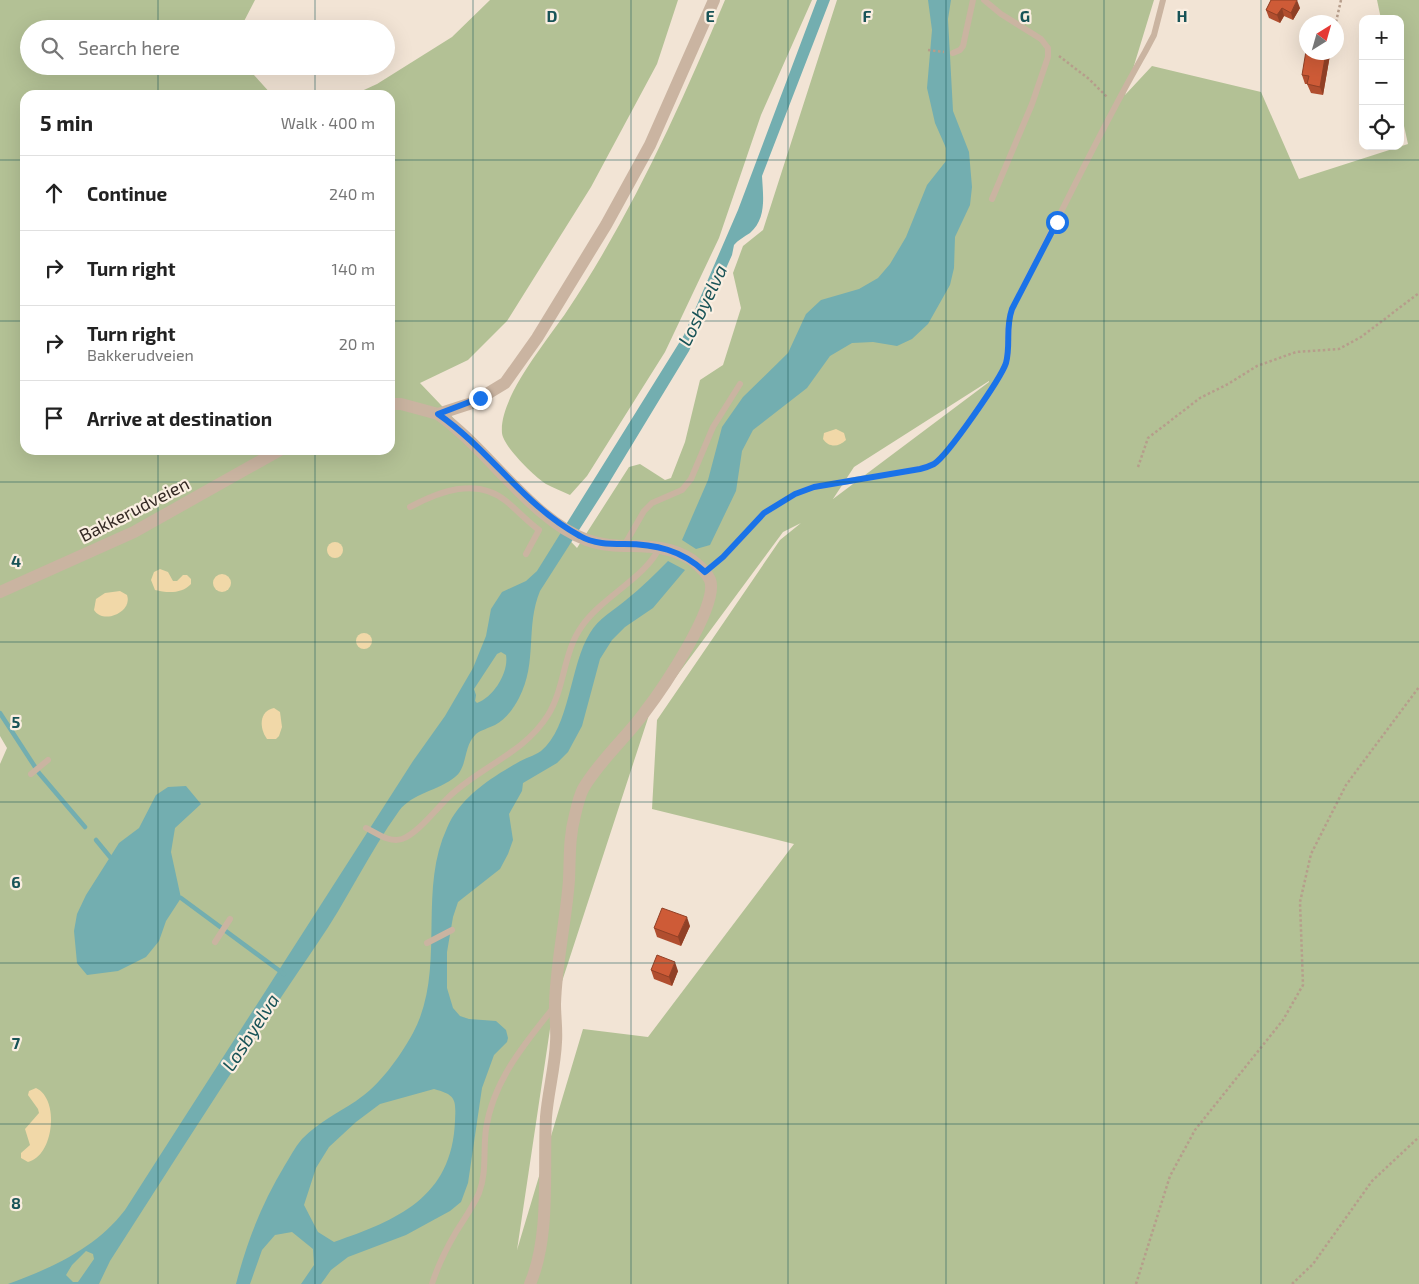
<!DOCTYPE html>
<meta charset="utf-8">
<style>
:root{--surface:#fff;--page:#f6f6f6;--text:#222;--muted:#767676;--line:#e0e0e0}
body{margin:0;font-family:"Exo 2",sans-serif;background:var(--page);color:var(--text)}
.controls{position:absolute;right:15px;top:15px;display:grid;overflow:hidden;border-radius:10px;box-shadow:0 5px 20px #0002}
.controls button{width:45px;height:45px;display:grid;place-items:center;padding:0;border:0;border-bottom:1px solid var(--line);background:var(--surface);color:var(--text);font:25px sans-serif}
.compass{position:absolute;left:1299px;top:15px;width:45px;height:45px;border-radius:50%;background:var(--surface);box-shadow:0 5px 20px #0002;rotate:37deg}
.stop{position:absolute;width:15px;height:15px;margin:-11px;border:4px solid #1a73e8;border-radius:50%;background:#fff}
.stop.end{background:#1a73e8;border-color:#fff;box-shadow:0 1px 5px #0008}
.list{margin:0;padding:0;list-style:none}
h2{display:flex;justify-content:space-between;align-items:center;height:65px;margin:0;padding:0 20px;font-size:21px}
h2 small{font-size:16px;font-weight:400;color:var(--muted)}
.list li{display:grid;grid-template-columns:32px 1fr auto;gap:15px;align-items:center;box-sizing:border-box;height:75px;padding:0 20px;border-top:1px solid var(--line)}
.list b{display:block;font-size:19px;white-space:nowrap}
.list p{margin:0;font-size:16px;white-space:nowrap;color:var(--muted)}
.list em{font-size:16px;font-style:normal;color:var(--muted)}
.icon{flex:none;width:28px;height:28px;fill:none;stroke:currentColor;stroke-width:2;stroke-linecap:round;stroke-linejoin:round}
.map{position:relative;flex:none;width:1419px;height:1284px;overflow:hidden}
.search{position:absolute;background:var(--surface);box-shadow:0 5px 20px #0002;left:20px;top:20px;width:375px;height:55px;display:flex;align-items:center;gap:12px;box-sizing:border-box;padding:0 18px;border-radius:28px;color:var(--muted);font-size:19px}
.panel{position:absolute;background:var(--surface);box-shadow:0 5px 20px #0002;left:20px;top:90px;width:375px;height:365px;border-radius:15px}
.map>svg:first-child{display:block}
</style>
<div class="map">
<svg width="1419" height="1284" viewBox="0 0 1419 1284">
<rect width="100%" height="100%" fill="#f2e4d5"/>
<g fill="#b3c195" fill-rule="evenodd">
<path d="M0,0H255L240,29H29V66H246L272,95H25V450H390V95H353L377,84L452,37L490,0H678L657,64L591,187L507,321L468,360L420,383L577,548L629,467L640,464L665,480L671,478L685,442L700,380L723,365L741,308L733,273L743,246L763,230L837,0H1154L1125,95L1152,66L1261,92L1299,179L1408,144L1400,108V19H1381L1377,0H1419V1284H0V764L7,748L0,736ZM989,381V382L833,499L854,467ZM801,523L780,540L657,720L652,809L794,844L648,1037L583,1029L517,1250L553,1009L650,712L783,532Z"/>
<path d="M725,0H812L761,115L719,238L665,352L587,476L570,495C562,491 553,488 546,484C534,476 503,446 502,433C499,397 547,341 567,311C632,214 680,107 725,0Z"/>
</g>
<g fill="#f1d8a8">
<path d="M836,429L844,433L846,440C839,447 829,448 823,439L824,433Z"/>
<circle cx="335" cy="550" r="8"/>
<path d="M160,569L168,572L173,581H177L183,575H187L191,579V584C182,594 167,593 155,590L151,580L154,572Z"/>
<circle cx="222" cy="583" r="9"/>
<path d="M120,591L127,595C133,612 103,625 94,610L96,599L105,593Z"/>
<circle cx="364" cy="641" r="8"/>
<path d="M274,708L280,712L282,727L279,736L276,739H267C259,728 259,711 274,708Z"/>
<path d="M36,1088C60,1099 54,1156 28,1162L21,1158V1153L30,1145L25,1129L39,1113L38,1109L28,1095L29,1091Z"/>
</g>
<g fill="#73aeb0" fill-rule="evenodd">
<path d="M817,0H830L762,176C763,196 767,218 750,233C744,237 738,240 734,245L732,255L689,351L604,491L540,591C525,627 538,662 519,698C514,708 505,720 495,725C489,728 481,730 476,734C463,746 468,767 455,777C438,791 412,793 399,811C368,854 347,901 317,944C246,1048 178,1155 110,1261L99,1284H8C52,1268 96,1248 125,1210L413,761L445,716L473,668L486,636L491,609L502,592L526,581L537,571L684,335L738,210ZM501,652L506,655C509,672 494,697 477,703L475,701L476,695L474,689L497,654ZM86,1251L93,1254L94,1259L78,1282H73L66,1275L72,1265Z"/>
<path d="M928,0H951L948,19L953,111L969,152L972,187L970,205L955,237L954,268L950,285L928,324L912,339L897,346L873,342L852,343L830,356L807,388L753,430L742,451L736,491L710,545L696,549L682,540L708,480L722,427L743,397L788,353L806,314L821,300L859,289L878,278L890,264L906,237L927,185L946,161V148L935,123L927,88L932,30Z"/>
<path d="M668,561L685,570L653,608L625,627L612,640L600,659L582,726L568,752L557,763L523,783L522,791L509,814L513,840L508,854L500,869L458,902L453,917L447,952V988L453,1008L460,1016L469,1019L496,1021L506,1030L508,1038L507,1042L494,1055L482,1088L468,1183L461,1202L450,1211L406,1235L348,1257L331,1270L321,1284H301L314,1265L313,1249L292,1232L275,1235L262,1250L250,1284H236C247,1241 262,1203 285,1165C290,1157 295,1147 302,1139C319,1122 336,1114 356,1101C380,1085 399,1058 413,1033C447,970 417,892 447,828C460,798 489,779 517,763C525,758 534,756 541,751C570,728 570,664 590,633C598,619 614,610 626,600C641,588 655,574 668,561ZM434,1089C456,1095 456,1099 455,1121C452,1198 397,1220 334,1242L318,1232L304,1205L316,1168L329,1147L356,1122L380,1104Z"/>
<path d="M186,786L201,804L175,828L171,852L181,898L166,921L159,941L146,957L118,971L87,975L77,963L74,931L77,914L86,895L119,843L139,828L156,795L168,787Z"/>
</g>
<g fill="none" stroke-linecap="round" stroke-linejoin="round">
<g stroke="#73aeb0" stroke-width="4.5">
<path d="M0,713L39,773L85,827"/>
<path d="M96,840L110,857"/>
<path d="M181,898L284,974"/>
</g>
<g stroke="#b69d8b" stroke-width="2.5" stroke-dasharray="2.5 2.5" stroke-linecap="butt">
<path d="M1336,22L1341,0"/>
<path d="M928,50L944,52"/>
<path d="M1059,56L1089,79L1108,98"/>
<path d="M1138,467L1148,438L1200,398L1228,384L1257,366L1296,352L1339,349L1361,337L1419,293"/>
<path d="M1136,1284L1170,1176L1195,1130L1283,1020L1303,985L1300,902L1311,854L1346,785L1419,687"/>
<path d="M1292,1284L1313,1264L1372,1181L1419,1137"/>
</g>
<g stroke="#cab4a1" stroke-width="6">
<path d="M984,0L1001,14L1041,39L1048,48V57L1032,104L992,199"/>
<path d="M953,53L960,50L963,46L973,0"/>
<path d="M410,507C440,491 477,477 506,501C517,510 527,521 539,530L526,554"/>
<path d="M625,544L644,511L652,503L682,490L691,479L713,427L740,384"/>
<path d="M705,572L723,557L764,513L795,494L814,487L920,469C924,468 930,466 934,464C948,455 1001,378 1006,363C1011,344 1005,329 1012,309C1056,224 1097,136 1145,52L1154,35L1163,0"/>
<path d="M31,774L48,760"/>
<path d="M366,828C377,833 389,843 402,839C418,834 439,805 452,794C484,765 525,752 548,715C565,688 563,652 582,626C601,598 647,576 659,548"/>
<path d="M215,942L230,919"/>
<path d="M427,943L452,930"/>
<path d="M432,1284C438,1265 446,1249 456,1232C464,1219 473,1207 479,1193C487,1172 483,1150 486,1129C493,1081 525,1043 554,1007"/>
</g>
<g stroke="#cab4a1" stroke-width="12">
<path d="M390,404H401L438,414L472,403L505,383L537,338L606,225L650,145L714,0"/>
<path d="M438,414C487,448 532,520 587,540C622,553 656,537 692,560C699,566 706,571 710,580C720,605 661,691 644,713C625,739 599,761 583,789C579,797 577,807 575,815C569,837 570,858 569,880C566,921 556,963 555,1004C555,1017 557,1029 556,1042C555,1067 548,1092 546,1117C543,1169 551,1235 530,1284"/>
<path d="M0,592L134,532L280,450"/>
</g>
</g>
<g fill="#b14e2f">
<path d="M1271,0L1300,8L1293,20L1284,16L1280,23L1269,18L1266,10Z"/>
<path d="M1330,55L1323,95L1311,93L1307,84H1305L1302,75Z"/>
<path d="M690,926L681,946L657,937L654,928Z"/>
<path d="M651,970L678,971L672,986L654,979Z"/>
</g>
<g fill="#904026">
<path d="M1297,0L1300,8L1293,20L1291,13Z"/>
<path d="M1282,8L1284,16L1280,23L1277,15Z"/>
<path d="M1326,52H1330V55L1323,95L1320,87Z"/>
<path d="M687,917L690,926L681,946L678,937Z"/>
<path d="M675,962L678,971L672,986L669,977Z"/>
</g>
<g fill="#ce5b37" stroke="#904026">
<path d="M1271,0H1297L1291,13L1282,8L1277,15L1266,10Z"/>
<path d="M1306,51V52H1326L1320,87L1307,84L1309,76L1302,75Z"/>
<path d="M662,908L687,917L678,937L654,928Z"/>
<path d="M657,955L675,962L669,977L651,970Z"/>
</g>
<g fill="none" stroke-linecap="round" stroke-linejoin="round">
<path stroke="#1a73e8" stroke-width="6" d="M480,398L438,414C490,450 524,506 580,536C594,544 609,544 624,544C655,544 682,550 705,572L723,557L764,513L795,494L814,487L920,469C924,468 930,466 934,464C948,455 1001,378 1006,363C1011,344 1005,329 1012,309L1057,222"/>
</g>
<path fill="none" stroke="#185357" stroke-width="1" stroke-opacity="0.55" d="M158,0V29M315,0V29M473,0V1284M631,0V1284M788,0V1284M946,0V1284M1104,0V1284M1261,0V1284M158,66V95M315,66V95M0,160H25M390,160H1419M0,321H25M390,321H1419M158,450V1284M315,450V1284M0,482H1419M0,642H1419M0,802H1419M0,963H1419M0,1124H1419"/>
<g text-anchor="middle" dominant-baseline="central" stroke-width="4.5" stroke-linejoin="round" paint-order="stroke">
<g font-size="18" fill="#342924" stroke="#faeee1">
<text transform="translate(134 509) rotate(-27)">Bakkerudveien</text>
</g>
<g font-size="19" font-style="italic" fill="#185357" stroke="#faeee1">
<text transform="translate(702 305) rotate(-64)">Losbyelva</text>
<text transform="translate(250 1032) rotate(-57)">Losbyelva</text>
</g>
</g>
<g font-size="16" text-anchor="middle" font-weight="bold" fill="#185357" stroke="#faeee1" stroke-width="4.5" stroke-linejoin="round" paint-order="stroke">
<text x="552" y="22">D</text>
<text x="710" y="22">E</text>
<text x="867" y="22">F</text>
<text x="1025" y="22">G</text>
<text x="1182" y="22">H</text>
<text x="16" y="567">4</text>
<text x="16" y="728">5</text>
<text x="16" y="888">6</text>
<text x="16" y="1049">7</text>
<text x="16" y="1209">8</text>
</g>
</svg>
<div class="controls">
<button>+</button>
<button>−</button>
<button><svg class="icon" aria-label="locate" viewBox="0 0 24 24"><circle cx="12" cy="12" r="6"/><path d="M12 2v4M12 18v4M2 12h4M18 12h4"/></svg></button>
</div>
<svg class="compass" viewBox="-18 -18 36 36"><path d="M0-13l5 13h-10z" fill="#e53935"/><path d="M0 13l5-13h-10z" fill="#767676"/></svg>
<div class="stop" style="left:1057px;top:222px"></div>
<div class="stop end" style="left:480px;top:398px"></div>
<div class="search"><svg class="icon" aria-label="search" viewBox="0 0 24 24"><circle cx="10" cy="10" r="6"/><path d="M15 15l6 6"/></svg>Search here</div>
<section class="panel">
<h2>5 min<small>Walk · 400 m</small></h2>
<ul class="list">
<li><svg class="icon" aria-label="ahead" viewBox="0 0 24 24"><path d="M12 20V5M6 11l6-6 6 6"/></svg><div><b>Continue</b></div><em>240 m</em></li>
<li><svg class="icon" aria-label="right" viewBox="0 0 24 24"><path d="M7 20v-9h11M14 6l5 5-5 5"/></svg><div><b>Turn right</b></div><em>140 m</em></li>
<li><svg class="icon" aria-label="right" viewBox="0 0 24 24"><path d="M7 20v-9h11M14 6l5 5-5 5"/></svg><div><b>Turn right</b><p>Bakkerudveien</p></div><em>20 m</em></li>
<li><svg class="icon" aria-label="arrive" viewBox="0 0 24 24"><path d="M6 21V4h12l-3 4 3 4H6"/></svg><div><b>Arrive at destination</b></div></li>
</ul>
</section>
</div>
